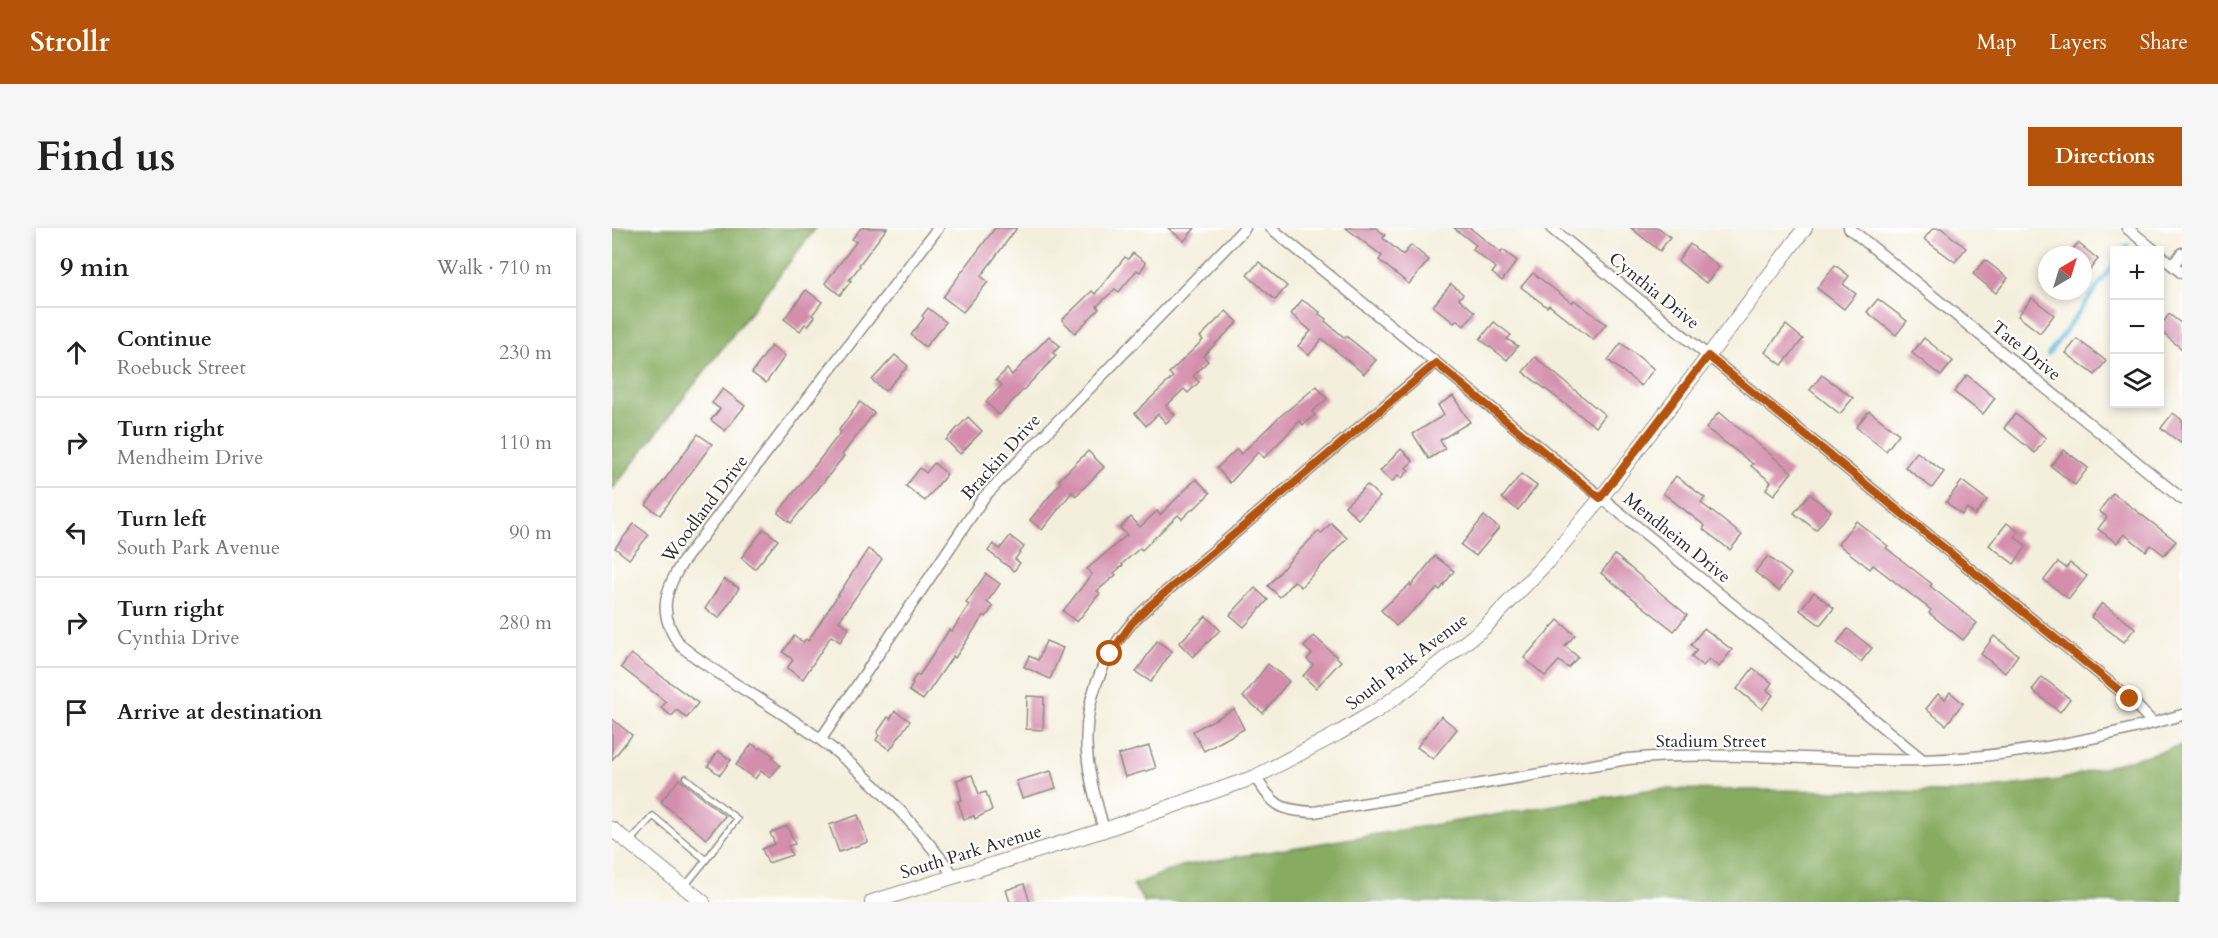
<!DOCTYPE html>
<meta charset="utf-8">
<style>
:root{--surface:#fff;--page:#f6f6f6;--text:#222;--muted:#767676;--line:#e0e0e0;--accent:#b45309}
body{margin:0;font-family:Cardo,serif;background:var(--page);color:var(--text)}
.controls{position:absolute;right:18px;top:18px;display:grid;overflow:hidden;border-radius:0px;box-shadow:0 3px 9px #0003}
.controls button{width:54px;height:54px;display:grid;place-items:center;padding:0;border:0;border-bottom:2px solid var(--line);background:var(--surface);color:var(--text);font:30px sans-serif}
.compass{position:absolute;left:1426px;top:18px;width:54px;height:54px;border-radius:50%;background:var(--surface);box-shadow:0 3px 9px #0003;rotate:38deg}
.stop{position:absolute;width:18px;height:18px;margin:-14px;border:4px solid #b45309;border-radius:50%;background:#fff}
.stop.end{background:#b45309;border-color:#fff;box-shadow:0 2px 6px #0008}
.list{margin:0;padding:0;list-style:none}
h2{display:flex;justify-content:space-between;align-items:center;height:78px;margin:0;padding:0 24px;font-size:26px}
h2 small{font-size:20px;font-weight:400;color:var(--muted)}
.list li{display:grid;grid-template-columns:39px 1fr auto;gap:18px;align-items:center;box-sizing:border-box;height:90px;padding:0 24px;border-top:2px solid var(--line)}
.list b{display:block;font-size:22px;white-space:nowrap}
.list p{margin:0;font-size:20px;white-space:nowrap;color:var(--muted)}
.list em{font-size:20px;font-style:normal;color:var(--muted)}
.icon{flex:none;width:33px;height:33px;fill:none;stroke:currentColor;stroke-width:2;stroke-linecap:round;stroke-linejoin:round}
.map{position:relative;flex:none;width:1570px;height:674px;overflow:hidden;border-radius:0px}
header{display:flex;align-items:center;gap:36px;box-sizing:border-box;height:84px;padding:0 30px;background:var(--accent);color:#fff}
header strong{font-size:28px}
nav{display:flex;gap:33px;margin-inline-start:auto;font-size:21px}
.intro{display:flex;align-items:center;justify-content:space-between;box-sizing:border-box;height:144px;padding:0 36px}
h1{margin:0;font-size:42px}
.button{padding:15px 27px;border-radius:0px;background:var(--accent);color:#fff;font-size:21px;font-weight:700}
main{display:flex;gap:36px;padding:0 36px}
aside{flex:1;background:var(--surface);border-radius:0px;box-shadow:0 3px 9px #0003}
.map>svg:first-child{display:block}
</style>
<header>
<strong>Strollr</strong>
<nav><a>Map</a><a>Layers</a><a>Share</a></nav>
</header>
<div class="intro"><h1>Find us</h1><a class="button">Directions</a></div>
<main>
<aside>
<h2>9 min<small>Walk · 710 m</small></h2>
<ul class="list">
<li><svg class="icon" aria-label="ahead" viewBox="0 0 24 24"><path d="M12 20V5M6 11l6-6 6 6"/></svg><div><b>Continue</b><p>Roebuck Street</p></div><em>230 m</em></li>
<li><svg class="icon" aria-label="right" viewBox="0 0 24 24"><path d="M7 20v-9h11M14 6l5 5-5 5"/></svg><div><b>Turn right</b><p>Mendheim Drive</p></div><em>110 m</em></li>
<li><svg class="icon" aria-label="left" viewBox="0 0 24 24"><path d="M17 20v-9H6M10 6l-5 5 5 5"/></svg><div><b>Turn left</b><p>South Park Avenue</p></div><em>90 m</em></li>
<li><svg class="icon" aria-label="right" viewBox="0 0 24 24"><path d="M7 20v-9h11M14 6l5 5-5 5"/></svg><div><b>Turn right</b><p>Cynthia Drive</p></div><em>280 m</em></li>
<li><svg class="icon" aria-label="arrive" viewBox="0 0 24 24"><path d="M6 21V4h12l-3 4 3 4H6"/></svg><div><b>Arrive at destination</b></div></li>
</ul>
</aside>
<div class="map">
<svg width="1570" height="674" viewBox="0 0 1570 674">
<rect width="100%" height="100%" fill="#fff"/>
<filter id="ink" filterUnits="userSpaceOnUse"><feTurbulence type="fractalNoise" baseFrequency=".0167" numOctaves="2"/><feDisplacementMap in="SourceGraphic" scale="12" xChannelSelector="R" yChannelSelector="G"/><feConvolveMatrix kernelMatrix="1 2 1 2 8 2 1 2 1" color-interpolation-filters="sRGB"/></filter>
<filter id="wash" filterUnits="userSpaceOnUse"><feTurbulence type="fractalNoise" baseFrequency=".008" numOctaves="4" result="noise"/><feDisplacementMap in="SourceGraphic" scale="24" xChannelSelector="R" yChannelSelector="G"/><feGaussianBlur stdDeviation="1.35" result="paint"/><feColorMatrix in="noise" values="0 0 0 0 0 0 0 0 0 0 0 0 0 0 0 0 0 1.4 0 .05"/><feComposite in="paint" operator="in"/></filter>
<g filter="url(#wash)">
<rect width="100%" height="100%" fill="#f4efdd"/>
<g fill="#87ab60" stroke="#596b46" stroke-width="1.5">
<path d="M0,0H204L0,262Z"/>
<path d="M1570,517V674H532L521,657L569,638L1041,561L1342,564L1447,552Z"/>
</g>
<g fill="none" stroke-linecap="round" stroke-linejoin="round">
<g stroke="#58b9d7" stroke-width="4">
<path d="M1512,22L1516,17"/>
<path d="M1436,127L1502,36"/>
</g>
</g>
<g id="blocks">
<g fill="#d48eab">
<path d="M249,0H275L247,37L248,38L237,52L239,53L228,67L213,55L244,14L240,11Z"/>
<path d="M383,0H405L369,48L376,54L351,84L331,69Z"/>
<path d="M556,0H583L572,13Z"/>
<path d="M734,0H764L773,7L771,10L791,27L799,17L817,32L797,56L767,32L770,28Z"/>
<path d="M842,0H858L889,25L891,22L905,33L890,53L880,45L884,40L860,21L864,17Z"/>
<path d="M1019,0H1047L1058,9L1048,23Z"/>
<path d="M1321,0H1329L1354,20L1343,34L1312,11Z"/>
<path d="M1466,15L1486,31L1471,50V27H1456Z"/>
<path d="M1078,16L1107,39L1094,55L1066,33Z"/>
<path d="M521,25L534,35L528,44L525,42L507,64L503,61L485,78L487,81L463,105L450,92L480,63L483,66L513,29L516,31Z"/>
<path d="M1373,32L1396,50L1384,65L1361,46Z"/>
<path d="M647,34L675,58L663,72L635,47Z"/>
<path d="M1223,37L1237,48L1231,56L1244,66L1232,81L1205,60Z"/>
<path d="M921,45L960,75L962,72L994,96L981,112L937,77L935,79L909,59Z"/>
<path d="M839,56L851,66L847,71L863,84L852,98L845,92L842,95L821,78Z"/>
<path d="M194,62L210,74L200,87L203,89L196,98L193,96L188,103L172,91Z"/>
<path d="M1420,70L1442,87L1428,105L1406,88Z"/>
<path d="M1266,71L1295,93L1284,107L1255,84Z"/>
<path d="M690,72L708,84L707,86L714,91L713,93L733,110L734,108L764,132L752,146L710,111L697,127L686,118L699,103L679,86Z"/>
<path d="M316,80L334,94L313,119L299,107L312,90L310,88Z"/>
<path d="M614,83L626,94L591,128L596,133L581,148L587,154L576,165L572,161L554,178L563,187L554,195L546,186L534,198L523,185L561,149L557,145L591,112L588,109Z"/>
<path d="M1557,86L1570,96V121L1548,103V99Z"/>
<path d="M882,94L899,107L895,111L906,118L895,132L868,111Z"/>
<path d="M1174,97L1191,111L1170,137L1153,124Z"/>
<path d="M437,108L448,118L441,125L444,128L387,187L374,174L390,157L384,152L395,141L400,147Z"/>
<path d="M1312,110L1341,133L1329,148L1300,125Z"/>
<path d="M1465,111L1494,133L1483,147L1454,125Z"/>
<path d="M1009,115L1042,141L1029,158L996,132Z"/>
<path d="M159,118L173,128L154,155L140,145Z"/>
<path d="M283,127L296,138L273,163L260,152Z"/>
<path d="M923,129L993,187L984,199L911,144Z"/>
<path d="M1210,147L1241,170L1228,186L1198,162Z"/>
<path d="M1355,147L1383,170L1371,186L1342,164Z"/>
<path d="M705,158L715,171L700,184L703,187L691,197L688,193L652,230L646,224L618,255L605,240L625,221L629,226L665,191Z"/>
<path d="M111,161L133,178L113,203L99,192L108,181L100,175Z"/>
<path d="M841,168L858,194L828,212L833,221L817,231L801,206L832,187L826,177Z"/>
<path d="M248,174L262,185L230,227L232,228L179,295L166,285L229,204L227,202Z"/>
<path d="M1257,183L1287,206L1274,223L1244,199Z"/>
<path d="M1107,184L1180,244L1162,267L1154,261L1159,254L1139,238L1141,236L1094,200Z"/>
<path d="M1561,185L1570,192V216L1549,200Z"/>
<path d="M1403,186L1434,210L1423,225L1392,200Z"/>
<path d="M356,189L370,203L348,226L334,212Z"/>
<path d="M86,206L100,216L48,287L34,277Z"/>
<path d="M789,221L801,233L794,240L797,242L790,250L786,247L780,254L768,243Z"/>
<path d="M1452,222L1476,240L1463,257L1439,238Z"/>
<path d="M476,223L492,239L464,268L460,264L430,302L418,292L449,254L447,252Z"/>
<path d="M1305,224L1332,244L1320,260L1293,239Z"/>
<path d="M322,235L335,246L313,273L294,258L308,240L314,245Z"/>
<path d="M909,246L925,258L906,282L890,270Z"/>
<path d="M1064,248L1093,270L1089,275L1130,307L1118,322L1091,301L1093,298L1051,265Z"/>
<path d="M584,251L598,265L582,281L581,280L570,291L566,287L530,322L528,320L510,336L511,337L502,345L504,347L485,363L488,365L465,394L451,383L480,346L475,341L515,307L508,300L519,289L528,299L545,283L548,287Z"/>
<path d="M1350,253L1375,272L1363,287L1355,280L1350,287L1334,274Z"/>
<path d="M755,257L768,269L746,291L733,278Z"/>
<path d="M1501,265L1564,313L1552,327L1539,317L1534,323L1512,306L1505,315L1486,301L1495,289L1487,283Z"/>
<path d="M1197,266L1219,283L1204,302L1182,285Z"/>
<path d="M872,288L887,300L864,328L849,317Z"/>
<path d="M1244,293L1276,318L1274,320L1320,356L1318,358L1365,395L1351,412L1317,385L1319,382L1261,337L1258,341L1226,316Z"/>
<path d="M719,295L735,310L689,359L682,353L668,369L656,358L680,330L707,303L709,306Z"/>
<path d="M1395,295L1407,304L1403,309L1415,318L1402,336L1377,317Z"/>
<path d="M22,296L37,307L17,331L3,320Z"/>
<path d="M152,301L166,312L143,341L129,330Z"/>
<path d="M398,308L412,319L403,331L408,335L402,343L376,323L381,316L388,321Z"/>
<path d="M256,321L270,331L227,393L237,400L228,414L219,408L191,451L175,440L181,432L171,424L182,408L191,414L194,411L196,413Z"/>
<path d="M1003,327L1075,387L1062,403L989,345Z"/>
<path d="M823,328L842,343L828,362L826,360L784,398L769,382L798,356L799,358Z"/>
<path d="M1156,328L1179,346L1167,363L1143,344Z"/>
<path d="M1446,334L1454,340L1458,335L1475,348L1457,371L1432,352Z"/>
<path d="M374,346L388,356L375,374L381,379L374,389L372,387L343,430L341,428L311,472L297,463L301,456L299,455L305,446L307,448L337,402L340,403L357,377L354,375Z"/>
<path d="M112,351L127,360L107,390L93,381Z"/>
<path d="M643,360L656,372L632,399L618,387Z"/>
<path d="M1202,364L1222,380L1208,397L1188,382Z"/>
<path d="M1490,375L1523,400L1512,414L1479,389Z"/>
<path d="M594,388L608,402L581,429L567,415Z"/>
<path d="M946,392L963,407L953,418L966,429L956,440L947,433L933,448L912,430Z"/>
<path d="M1092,400L1120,422L1107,439L1097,431L1091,438L1079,429L1085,422L1079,417Z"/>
<path d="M1236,401L1260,420L1249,434L1225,415Z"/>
<path d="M702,408L729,433L704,460L691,448L701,437L695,431L700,426L692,419Z"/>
<path d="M1382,408L1406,427L1393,445L1369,426Z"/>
<path d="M434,413L451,420L438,451L412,439L417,428L426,432Z"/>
<path d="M545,413L560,423L539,454L524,444Z"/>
<path d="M19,426L86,475L75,490L65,482L60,488L49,480L54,474L9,439Z"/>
<path d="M656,436L677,453L651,485L631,469Z"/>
<path d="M1141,440L1160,455L1155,462L1161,467L1150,481L1125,461Z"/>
<path d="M1430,449L1458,471L1448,484L1420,462Z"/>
<path d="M1338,464L1351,475L1334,497L1314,481L1326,466L1333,471Z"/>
<path d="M415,468L432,469L431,502L414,501Z"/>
<path d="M622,481L632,501L592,523L581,503Z"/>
<path d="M283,483L298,493L278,522L264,512L267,507L265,505L276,489L278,491Z"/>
<path d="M829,488L845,501L821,531L805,519Z"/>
<path d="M0,491L20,507L0,532Z"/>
<path d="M140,516L147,521L149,519L162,528L160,530L168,537L158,550L149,543L143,551L124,537Z"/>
<path d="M537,518L544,540L513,549L506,527Z"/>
<path d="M106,523L119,532L108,547L96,538Z"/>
<path d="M439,543L444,560L410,570L404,553Z"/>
<path d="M360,547L367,566L374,564L380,582L363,591L362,588L352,591L346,573L350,572L345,552Z"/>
<path d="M67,551L113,588L94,611L49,574Z"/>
<path d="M246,587L256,614L227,624L217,597Z"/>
<path d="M175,598L183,616L176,618L180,627L156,635L150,621L163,616L158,605Z"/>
<path d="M412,656L418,674H398L394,662Z"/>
</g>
</g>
</g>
<g filter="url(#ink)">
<use href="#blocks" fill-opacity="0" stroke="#908d84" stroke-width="1.5"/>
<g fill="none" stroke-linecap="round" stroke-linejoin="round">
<defs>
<g id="lane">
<path d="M74,550L125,591L94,632"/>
<path d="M18,613L41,588L94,632L73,658"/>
</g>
<g id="street">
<path d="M326,0L70,335C51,365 46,388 69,418C112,453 164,478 209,512C261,551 304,596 342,648"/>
<path d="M659,0L1311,532"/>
<path d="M939,0L1518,471L1541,495"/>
<path d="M1237,0L1570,271"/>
<path d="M1515,0L1542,22"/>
<path d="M1548,27L1570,45"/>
<path d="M1561,37L1570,25"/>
<path d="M209,511L372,269L633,0"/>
<path d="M643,549C663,578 666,582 702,584L1016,531C1114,522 1212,534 1311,532C1398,530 1487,511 1570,487"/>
<path d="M492,602C485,576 477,551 475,524C471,478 489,430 519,396C530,383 544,372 557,361L823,135"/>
</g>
<g id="secondary">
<path d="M0,601L91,674"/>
<path d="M260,674L492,602L643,549L725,506L764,483L795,461L874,398L939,330L989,270L1193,0"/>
</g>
</defs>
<use href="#lane" stroke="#908d84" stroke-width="8"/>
<use href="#street" stroke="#908d84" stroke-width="13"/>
<use href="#secondary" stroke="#908d84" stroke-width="16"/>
<use href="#lane" stroke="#fff" stroke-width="5"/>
<use href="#street" stroke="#fff" stroke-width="10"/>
<use href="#secondary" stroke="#fff" stroke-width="14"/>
</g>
</g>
<g fill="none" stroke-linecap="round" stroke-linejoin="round" filter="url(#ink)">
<path stroke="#b45309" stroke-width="8" d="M498,426L520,395L536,379L824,135L988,270L1096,128L1518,471"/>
</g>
<g text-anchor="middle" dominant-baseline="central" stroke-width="4.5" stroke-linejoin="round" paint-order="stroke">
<g font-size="18" fill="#2b2b2b" stroke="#fff">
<text transform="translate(1042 63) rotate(39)">Cynthia Drive</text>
<text transform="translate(1414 123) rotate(39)">Tate Drive</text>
<text transform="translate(389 229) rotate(-48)">Brackin Drive</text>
<text transform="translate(93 281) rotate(-53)">Woodland Drive</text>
<text transform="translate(1065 310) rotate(39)">Mendheim Drive</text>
<text transform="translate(795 434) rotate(-37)">South Park Avenue</text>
<text x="1099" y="513">Stadium Street</text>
<text transform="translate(359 624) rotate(-17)">South Park Avenue</text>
</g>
</g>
</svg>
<div class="controls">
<button>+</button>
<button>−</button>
<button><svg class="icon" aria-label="layers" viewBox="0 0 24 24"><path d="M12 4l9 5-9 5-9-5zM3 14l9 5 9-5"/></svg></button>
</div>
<svg class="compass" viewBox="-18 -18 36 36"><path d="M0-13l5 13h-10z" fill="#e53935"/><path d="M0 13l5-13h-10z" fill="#767676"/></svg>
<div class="stop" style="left:498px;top:426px"></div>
<div class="stop end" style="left:1518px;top:471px"></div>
</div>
</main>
